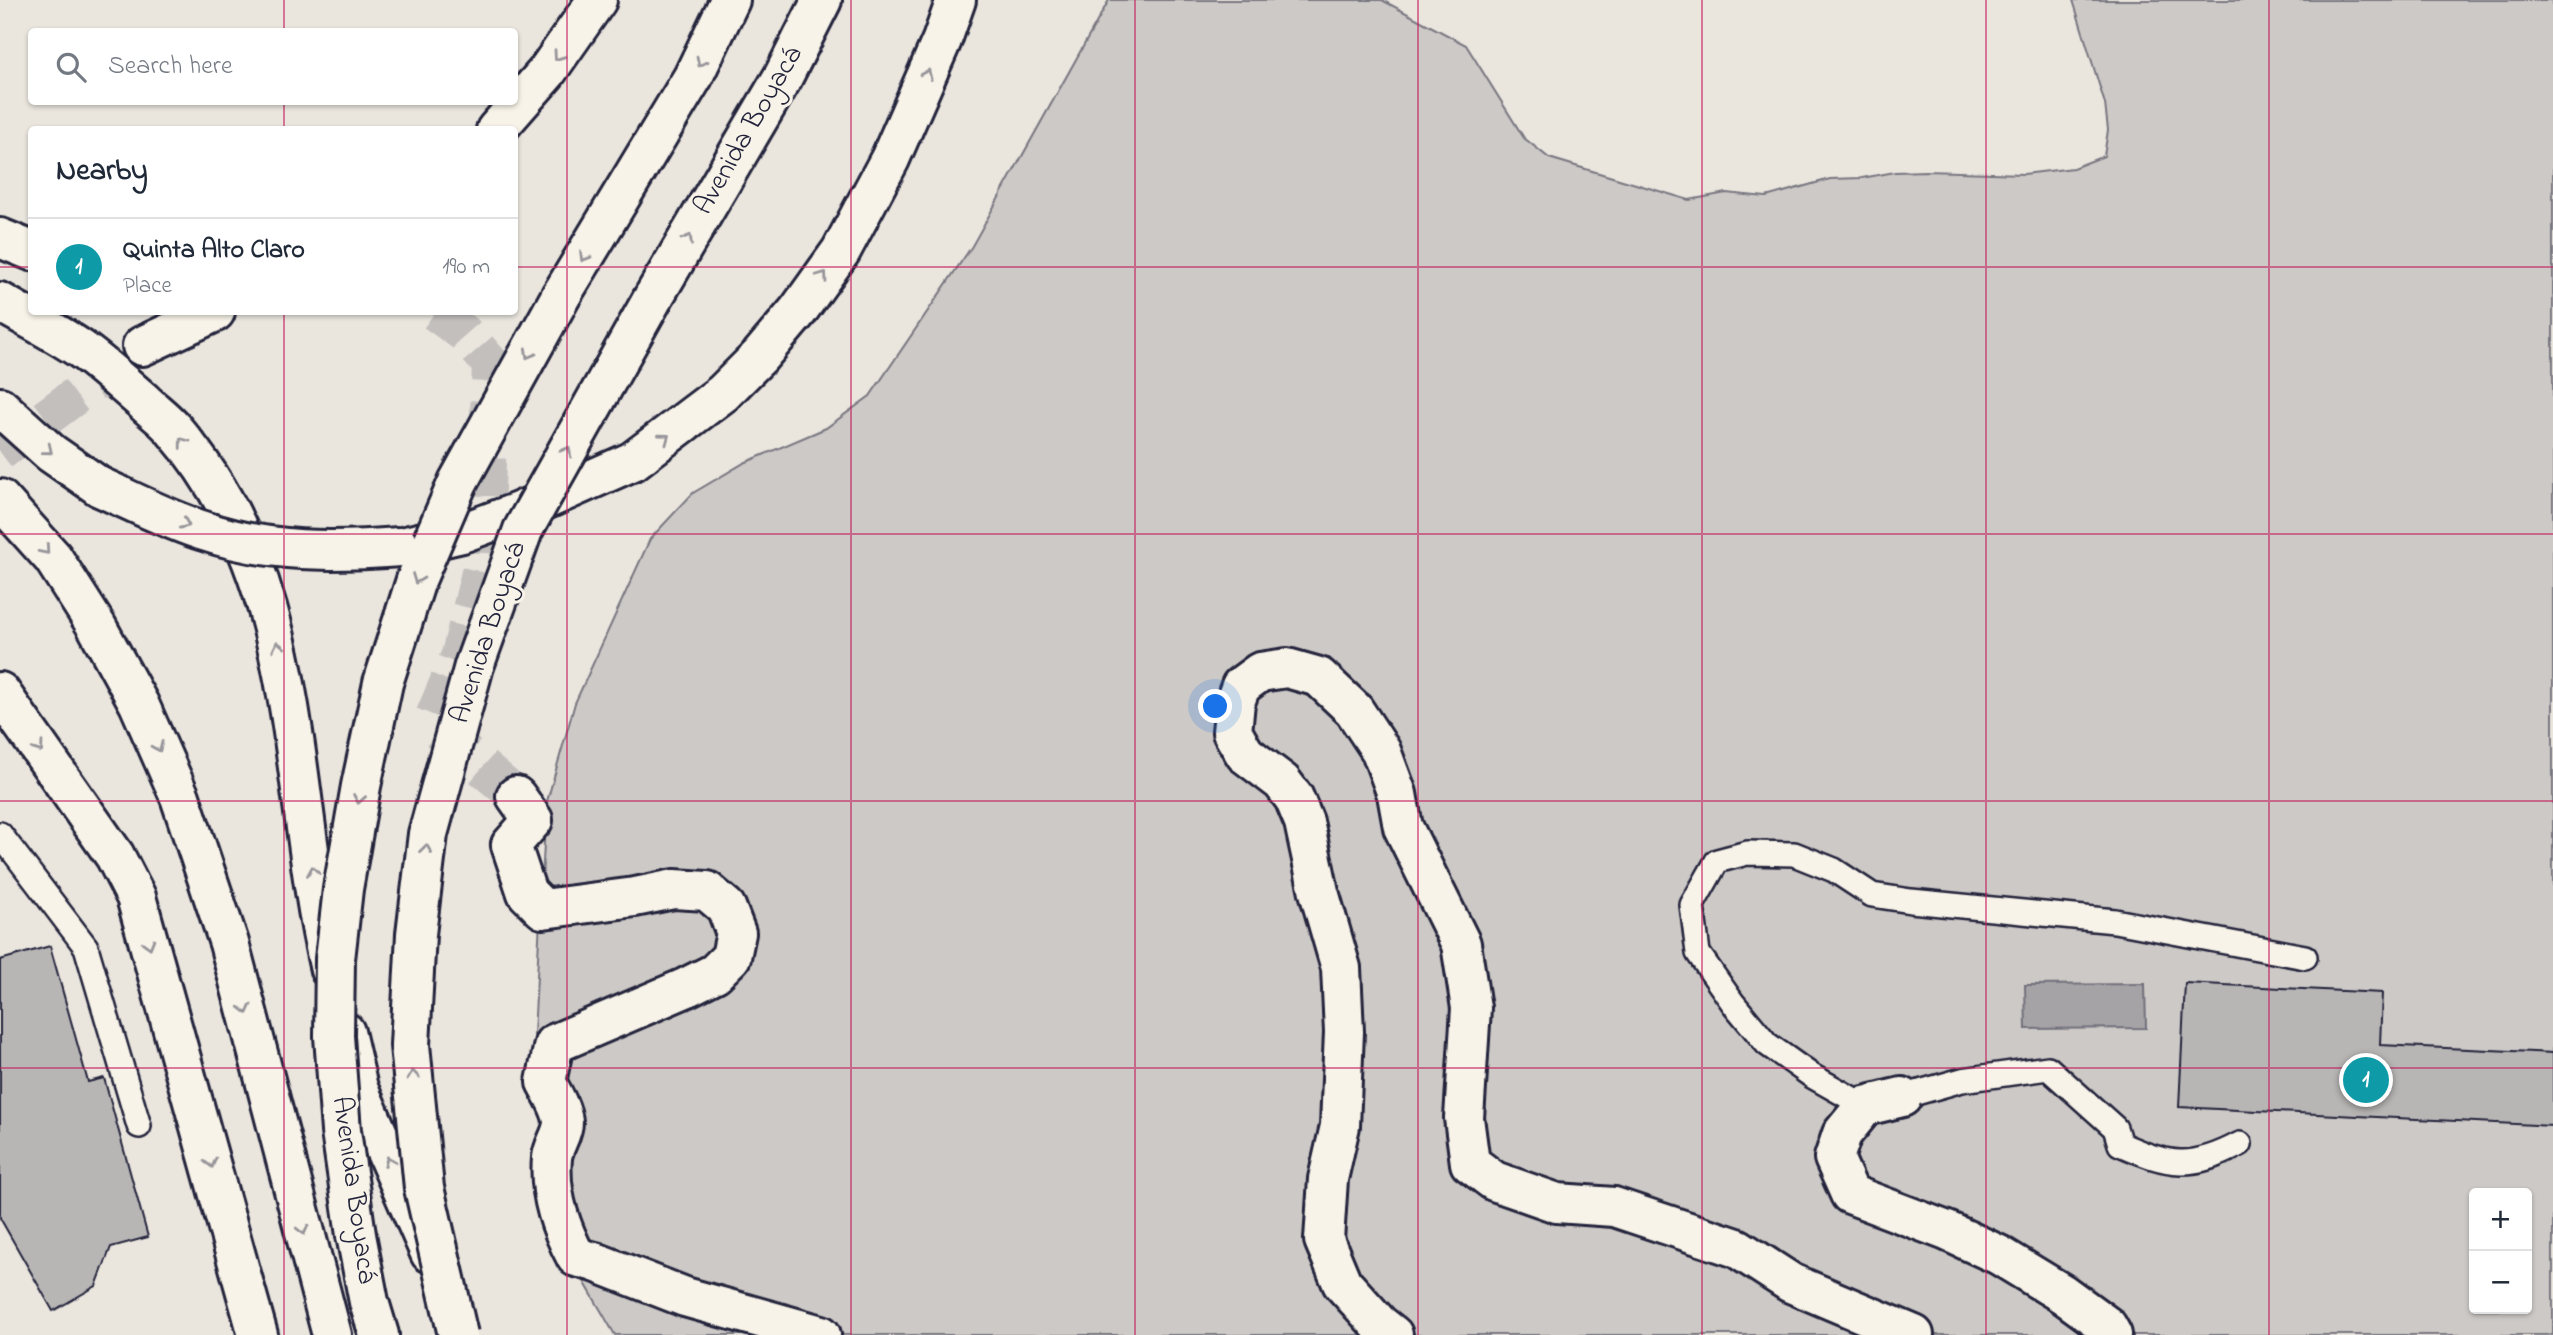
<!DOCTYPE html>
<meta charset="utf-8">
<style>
:root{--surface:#fff;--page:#f6f6f7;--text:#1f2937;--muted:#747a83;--line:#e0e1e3;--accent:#c8321e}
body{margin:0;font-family:"Indie Flower",sans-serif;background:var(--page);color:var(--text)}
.controls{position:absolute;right:21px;bottom:21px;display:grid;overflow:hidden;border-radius:7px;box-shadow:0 2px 5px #0004}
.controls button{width:63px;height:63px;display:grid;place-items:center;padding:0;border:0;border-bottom:2px solid var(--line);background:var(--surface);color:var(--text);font:35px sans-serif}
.you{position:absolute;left:1216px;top:707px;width:24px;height:24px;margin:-18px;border:5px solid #fff;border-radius:50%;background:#1a73e8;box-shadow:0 0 0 10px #1a73e833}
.badge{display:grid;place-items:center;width:46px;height:46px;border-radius:50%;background:var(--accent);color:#fff;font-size:23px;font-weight:700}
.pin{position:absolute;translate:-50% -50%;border:4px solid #fff;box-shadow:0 2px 7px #0006}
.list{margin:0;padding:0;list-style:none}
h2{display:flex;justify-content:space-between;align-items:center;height:91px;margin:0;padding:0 28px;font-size:30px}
h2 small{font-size:23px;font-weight:400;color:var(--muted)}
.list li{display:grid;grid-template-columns:46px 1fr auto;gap:21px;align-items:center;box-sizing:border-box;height:98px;padding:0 28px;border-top:2px solid var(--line)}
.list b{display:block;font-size:26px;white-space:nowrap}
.list p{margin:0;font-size:23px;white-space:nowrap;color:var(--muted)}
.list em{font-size:23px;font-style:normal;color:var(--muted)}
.icon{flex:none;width:38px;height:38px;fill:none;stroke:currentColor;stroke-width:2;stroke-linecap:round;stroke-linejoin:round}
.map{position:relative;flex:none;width:2553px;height:1335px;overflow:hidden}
.search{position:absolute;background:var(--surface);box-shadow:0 2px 5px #0004;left:28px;top:28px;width:490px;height:77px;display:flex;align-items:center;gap:18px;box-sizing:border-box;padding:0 24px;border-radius:7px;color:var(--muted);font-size:26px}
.panel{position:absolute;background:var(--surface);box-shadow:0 2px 5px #0004;left:28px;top:126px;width:490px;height:189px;border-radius:7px}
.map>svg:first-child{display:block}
</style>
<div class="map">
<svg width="2553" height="1335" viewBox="0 0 2553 1335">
<rect width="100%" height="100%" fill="#eae6de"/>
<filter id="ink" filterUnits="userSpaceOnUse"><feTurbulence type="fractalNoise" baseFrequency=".0143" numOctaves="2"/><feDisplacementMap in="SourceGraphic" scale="14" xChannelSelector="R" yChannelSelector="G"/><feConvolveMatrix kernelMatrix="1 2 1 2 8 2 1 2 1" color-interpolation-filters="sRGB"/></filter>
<g filter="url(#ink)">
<path fill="#cdc9c6" stroke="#787680" stroke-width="2" fill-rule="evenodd" d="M1109,0H1382L1466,45L1524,138L1549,158L1689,200L1726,193L1766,197L1830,179L1862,178L1895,172L1926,171L2024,174L2073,168L2104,156L2108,130L2105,104L2073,0H2553V1335H615L581,1276L547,1171L534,1034L546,805L575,703L650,539L693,493L744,463L826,428L870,396L972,246ZM2474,1193H2527V1309H2474Z"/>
<path fill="#a6a3a6" stroke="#716f7b" stroke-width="2" d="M2145,984L2146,1028L2026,1029L2025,985Z"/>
<g fill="#b8b6b5" stroke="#22223b" stroke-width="2">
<path d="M50,946L88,1082L104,1078L148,1237L111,1247L96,1286L53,1311L0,1218V960Z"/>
<path d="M2185,983L2382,993L2380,1045L2553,1053V1126L2179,1107Z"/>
</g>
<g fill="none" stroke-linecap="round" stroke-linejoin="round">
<g stroke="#c2bfbd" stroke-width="38" stroke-dasharray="38 19" stroke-linecap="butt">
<path d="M435,312L464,333L491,364L483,561L460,655L431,724L516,796"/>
<path d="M0,452L142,346"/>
</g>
<defs>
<g id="lane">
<path d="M0,834L86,947L139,1126"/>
<path d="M1902,1097L1962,1080L2048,1068L2115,1128L2120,1144C2170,1166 2191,1170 2240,1144"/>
<path d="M1865,1106L1812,1076L1767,1044L1733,1003L1698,953L1692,905L1717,861L1747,853L1794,854L1834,870L1872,895L1911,901L2115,921L2305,957"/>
</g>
<g id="street">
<path d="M142,346L215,312"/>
<path d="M0,692L115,856L136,897L258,1335"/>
<path d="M516,796L533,820L511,845L527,893L543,909L635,897L674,889L707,891L726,907L736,933L731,957L715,973L685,988L554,1044L546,1082C552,1093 562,1109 563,1122C563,1134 553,1146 552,1158C549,1192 560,1227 576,1257L595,1262L685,1297L821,1335"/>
<path d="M1902,1097L1865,1106L1842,1134L1834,1158L1850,1194L1947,1231L1999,1255L2063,1294L2107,1326L2112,1335"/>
<path d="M1393,1335L1379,1324L1342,1283L1324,1240L1328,1179L1340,1126L1344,1032L1341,968L1319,892L1304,822L1294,798L1282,782L1245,754L1232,732L1235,702L1241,686L1260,672L1287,668L1319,677L1354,710L1381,751L1397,794L1403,827L1461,944L1471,1008L1464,1118L1470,1163L1494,1181L1557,1203L1614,1207L1737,1248L1791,1283L1914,1335"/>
</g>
<g id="highway">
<path d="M496,130L546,73L597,0"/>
<path d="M0,238L32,251"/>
<path d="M562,294L693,77L730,0"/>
<path d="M653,298L783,77L822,0"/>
<path d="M0,302C27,318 56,332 82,350C103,365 123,384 143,401C153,411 165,419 174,430C307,582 287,786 330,970"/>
<path d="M0,407L51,453L100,487"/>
<path d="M0,499L53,558L97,627L139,704L180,797L229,943L332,1335"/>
<path d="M406,546L462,533L518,512L633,461L723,393L760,356L798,311L841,251L890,159L942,40L956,0"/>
<path d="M345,1032L358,1088L430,1253"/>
<path d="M356,1235L369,1302L379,1335"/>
</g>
</defs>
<use href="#lane" stroke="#22223b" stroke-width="28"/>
<use href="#street" stroke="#22223b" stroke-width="44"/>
<use href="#highway" stroke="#22223b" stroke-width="44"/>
<use href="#lane" stroke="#f7f3e8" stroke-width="23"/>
<use href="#street" stroke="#f7f3e8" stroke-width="38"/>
<use href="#highway" stroke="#f7f3e8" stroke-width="38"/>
<defs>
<g id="highway-bridge">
<path d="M100,487C134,502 168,520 204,531C269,553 333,552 400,547"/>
<path d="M356,1235L341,1131L334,1036L335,959L343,889L361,786L383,683L416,580L458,482L562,294"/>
<path d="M458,1335L424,1188L410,1045L416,934L428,834L474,666L523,530L653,298"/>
</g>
</defs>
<use href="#highway-bridge" stroke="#22223b" stroke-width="44" stroke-linecap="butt"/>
<use href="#highway-bridge" stroke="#f7f3e8" stroke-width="38"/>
</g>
<defs><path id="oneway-chevron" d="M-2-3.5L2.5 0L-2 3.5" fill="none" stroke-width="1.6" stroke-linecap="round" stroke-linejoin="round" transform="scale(1.75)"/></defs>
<g stroke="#97959a">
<use href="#oneway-chevron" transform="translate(558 56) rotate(125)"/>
<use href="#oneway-chevron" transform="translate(701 62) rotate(116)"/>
<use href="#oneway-chevron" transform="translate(927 74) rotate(-66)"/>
<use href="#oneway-chevron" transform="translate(688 239) rotate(-60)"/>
<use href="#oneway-chevron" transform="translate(584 257) rotate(121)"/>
<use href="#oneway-chevron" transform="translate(823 276) rotate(-54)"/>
<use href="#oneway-chevron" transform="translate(529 354) rotate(119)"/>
<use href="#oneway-chevron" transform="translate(665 438) rotate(-37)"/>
<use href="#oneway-chevron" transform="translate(183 442) rotate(-127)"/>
<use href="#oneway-chevron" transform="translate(48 450) rotate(39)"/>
<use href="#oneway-chevron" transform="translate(567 451) rotate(-61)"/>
<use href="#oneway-chevron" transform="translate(185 524) rotate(24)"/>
<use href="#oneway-chevron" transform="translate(45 550) rotate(49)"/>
<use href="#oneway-chevron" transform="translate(417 579) rotate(111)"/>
<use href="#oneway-chevron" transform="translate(278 646) rotate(-103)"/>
<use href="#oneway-chevron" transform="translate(158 747) rotate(66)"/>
<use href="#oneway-chevron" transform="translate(39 748) rotate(55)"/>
<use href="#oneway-chevron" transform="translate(359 799) rotate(100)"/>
<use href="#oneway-chevron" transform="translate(426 849) rotate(-83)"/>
<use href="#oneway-chevron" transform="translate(313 871) rotate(-99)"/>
<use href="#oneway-chevron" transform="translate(149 944) rotate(74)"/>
<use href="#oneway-chevron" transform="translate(246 1009) rotate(76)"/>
<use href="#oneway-chevron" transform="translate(413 1075) rotate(-96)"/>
<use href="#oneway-chevron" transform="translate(389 1161) rotate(-113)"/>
<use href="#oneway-chevron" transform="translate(211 1163) rotate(74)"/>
<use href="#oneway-chevron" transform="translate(303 1230) rotate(76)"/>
</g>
</g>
<path fill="none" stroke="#c2185b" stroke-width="2" stroke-opacity="0.55" d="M284,0V32M567,0V1335M851,0V1335M1135,0V1335M1418,0V1335M1702,0V1335M1986,0V1335M2269,0V1335M284,102V130M0,267H32M514,267H2553M284,312V1335M0,534H2553M0,801H2553M0,1068H2553"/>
<g text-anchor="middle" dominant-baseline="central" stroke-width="6" stroke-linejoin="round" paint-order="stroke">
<g font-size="28" fill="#22223b" stroke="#f7f3e8">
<text transform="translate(749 131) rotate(-60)">Avenida Boyacá</text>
<text transform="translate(489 633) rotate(-72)">Avenida Boyacá</text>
<text transform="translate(353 1190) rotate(82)">Avenida Boyacá</text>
</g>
</g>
</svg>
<div class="controls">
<button>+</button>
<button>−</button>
</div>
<div class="you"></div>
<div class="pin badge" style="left:2366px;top:1080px;background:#0f9aa8">1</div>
<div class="search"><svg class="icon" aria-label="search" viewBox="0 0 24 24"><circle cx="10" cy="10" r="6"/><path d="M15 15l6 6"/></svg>Search here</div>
<section class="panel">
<h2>Nearby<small></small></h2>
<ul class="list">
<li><span class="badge" style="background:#0f9aa8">1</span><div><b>Quinta Alto Claro</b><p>Place</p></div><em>190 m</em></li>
</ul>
</section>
</div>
